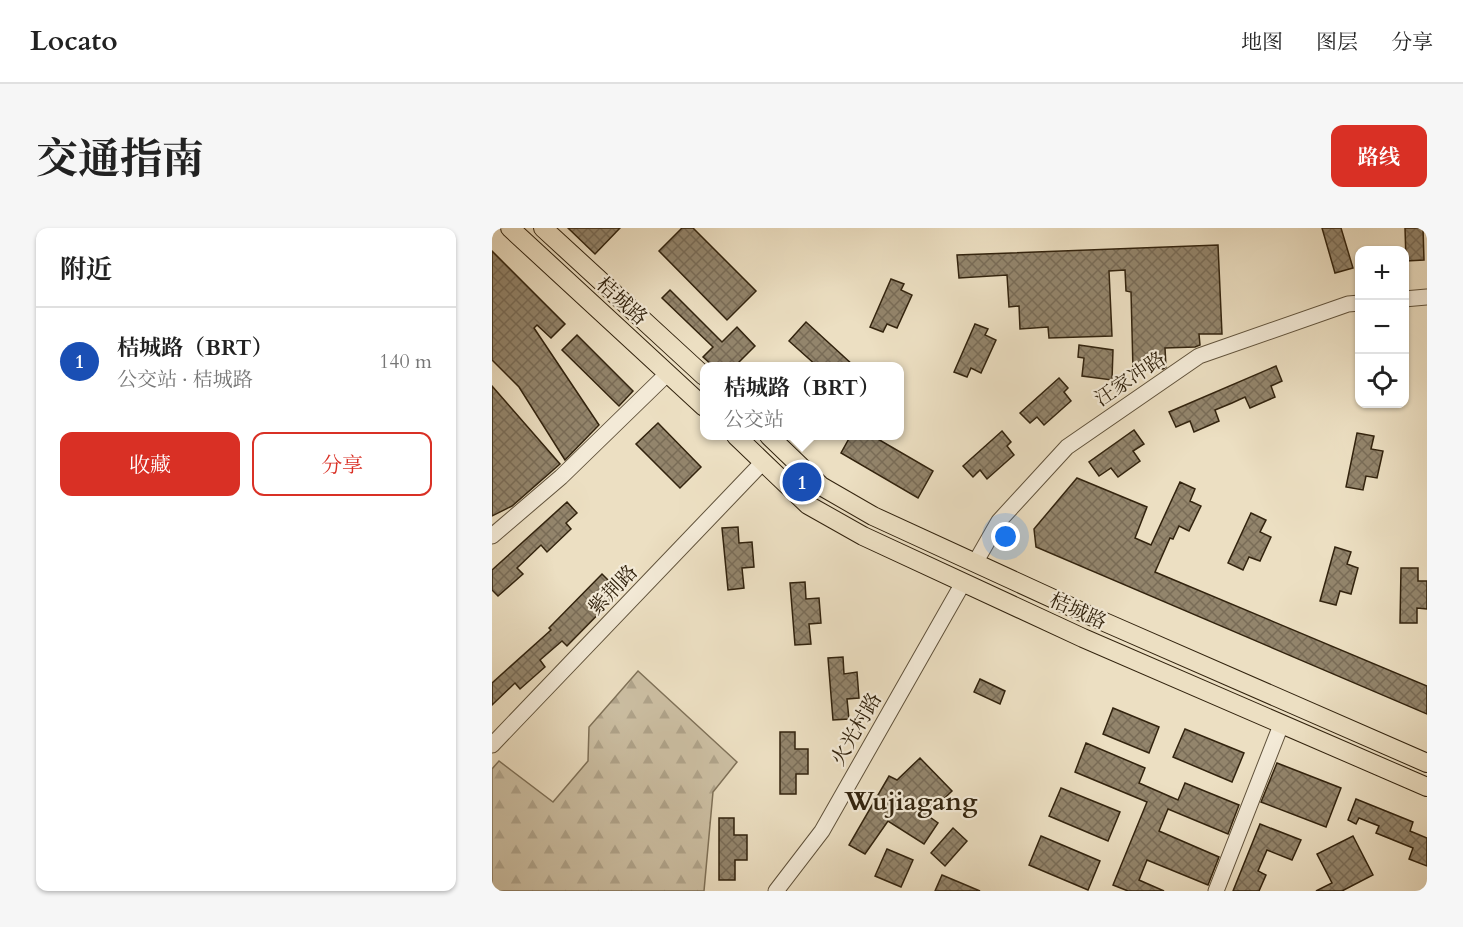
<!DOCTYPE html>
<html lang="zh">
<meta charset="utf-8">
<style>
:root{--surface:#fff;--page:#f6f6f6;--text:#222;--muted:#767676;--line:#e0e0e0;--accent:#d93025}
body{margin:0;font-family:Cardo,"Noto Serif SC",serif;background:var(--page);color:var(--text)}
.controls{position:absolute;right:18px;top:18px;display:grid;overflow:hidden;border-radius:12px;box-shadow:0 2px 4px #0004}
.controls button{width:54px;height:54px;display:grid;place-items:center;padding:0;border:0;border-bottom:2px solid var(--line);background:var(--surface);color:var(--text);font:30px sans-serif}
.you{position:absolute;left:514px;top:309px;width:21px;height:21px;margin:-15px;border:4px solid #fff;border-radius:50%;background:#1a73e8;box-shadow:0 0 0 9px #1a73e833}
.badge{display:grid;place-items:center;width:39px;height:39px;border-radius:50%;background:var(--accent);color:#fff;font-size:20px;font-weight:700}
.pin{position:absolute;translate:-50% -50%;border:3px solid #fff;box-shadow:0 2px 6px #0006}
.popup{position:absolute;left:208px;top:134px;width:204px;height:78px;box-sizing:border-box;display:grid;place-content:center;border-radius:12px;background:var(--surface);filter:drop-shadow(0 2px 4px #0005);font-size:20px;white-space:nowrap;color:var(--muted)}
.popup b{font-size:22px;color:var(--text)}
.popup::after{content:'';position:absolute;left:50%;top:100%;margin-left:-12px;border:12px solid transparent;border-top-color:var(--surface)}
.list{margin:0;padding:0;list-style:none}
h2{display:flex;justify-content:space-between;align-items:center;height:78px;margin:0;padding:0 24px;font-size:26px}
h2 small{font-size:20px;font-weight:400;color:var(--muted)}
.list li{display:grid;grid-template-columns:39px 1fr auto;gap:18px;align-items:center;box-sizing:border-box;height:108px;padding:0 24px;border-top:2px solid var(--line)}
.list b{display:block;font-size:22px;white-space:nowrap}
.list p{margin:0;font-size:20px;white-space:nowrap;color:var(--muted)}
.list em{font-size:20px;font-style:normal;color:var(--muted)}
.actions{display:flex;gap:12px;padding:18px 24px}
.actions a{flex:1;padding:14px 0;border:2px solid var(--accent);border-radius:12px;text-align:center;font-size:21px;color:var(--accent)}
.actions .main{background:var(--accent);color:#fff}
.icon{flex:none;width:33px;height:33px;fill:none;stroke:currentColor;stroke-width:2;stroke-linecap:round;stroke-linejoin:round}
.map{position:relative;flex:none;width:935px;height:663px;overflow:hidden;border-radius:12px}
header{display:flex;align-items:center;gap:36px;box-sizing:border-box;height:84px;padding:0 30px;background:var(--surface);border-bottom:2px solid var(--line)}
header strong{font-size:28px}
nav{display:flex;gap:33px;margin-inline-start:auto;font-size:21px}
.intro{display:flex;align-items:center;justify-content:space-between;box-sizing:border-box;height:144px;padding:0 36px}
h1{margin:0;font-size:42px}
.button{padding:15px 27px;border-radius:12px;background:var(--accent);color:#fff;font-size:21px;font-weight:700}
main{display:flex;gap:36px;padding:0 36px}
aside{flex:1;background:var(--surface);border-radius:12px;box-shadow:0 2px 4px #0004}
.map>svg:first-child{display:block}
</style>
<header>
<strong>Locato</strong>
<nav><a>地图</a><a>图层</a><a>分享</a></nav>
</header>
<div class="intro"><h1>交通指南</h1><a class="button">路线</a></div>
<main>
<aside>
<h2>附近<small></small></h2>
<ul class="list">
<li><span class="badge" style="background:#1a4fb4">1</span><div><b>桔城路（BRT）</b><p>公交站 · 桔城路</p></div><em>140 m</em></li>
</ul>
<div class="actions"><a class="main">收藏</a><a>分享</a></div>
</aside>
<div class="map">
<svg width="935" height="663" viewBox="0 0 935 663">
<defs>
<pattern id="forest-firs" width="22" height="20" patternUnits="userSpaceOnUse" patternTransform="scale(1.5)"><rect width="22" height="20" fill="#ccbfa3"/><path d="M5 1l3.5 6h-7zM16 11l3.5 6h-7z" fill="#b0a48b"/></pattern>
<pattern id="building-cross-hatch" width="8" height="8" patternUnits="userSpaceOnUse" patternTransform="scale(1.5)"><rect width="8" height="8" fill="#93856c"/><path d="M0 0l8 8M0 8l8-8" fill="none" stroke="#796c57"/></pattern>
</defs>
<rect width="100%" height="100%" fill="#ecdfc2"/>
<filter id="stains"><feTurbulence type="fractalNoise" baseFrequency=".00333" numOctaves="4"/><feColorMatrix values="0 0 0 0 .2 0 0 0 0 .09 0 0 0 0 .02 0 0 0 .5 -.17"/></filter>
<radialGradient id="worn" r=".72"><stop offset=".6" stop-color="#630" stop-opacity="0"/><stop offset="1" stop-color="#630" stop-opacity=".3"/></radialGradient>
<path fill="url(#forest-firs)" stroke="#7f7158" stroke-width="1.5" d="M146,443L245,534L221,564L212,663H0V541L7,533L61,574L96,533L97,499Z"/>
<g fill="url(#building-cross-hatch)" stroke="#32230e" stroke-width="1.5">
<path d="M76,0H128L103,26Z"/>
<path d="M190,0H201L264,63L235,92L167,23Z"/>
<path d="M830,0H849L861,40L843,45Z"/>
<path d="M913,0H931L932,32L914,33Z"/>
<path d="M726,17L730,106H707L708,117L703,119L673,120L674,139L671,141L641,142L639,64L634,63L633,42L617,43L620,108L557,110L556,99L528,101L527,78L517,79L515,47L467,50L465,27Z"/>
<path d="M0,23L73,96L59,110L45,97L42,100L107,197L73,232L27,159L0,132Z"/>
<path d="M399,51L412,56L409,62L420,67L405,100L395,96L391,104L378,99Z"/>
<path d="M178,62L230,114L245,99L263,118L243,138H221L211,129L221,119L170,70Z"/>
<path d="M314,94L362,138H325L297,113Z"/>
<path d="M483,96L496,101L493,107L504,112L489,145L479,140L475,149L462,144Z"/>
<path d="M85,107L141,163L127,178L70,122Z"/>
<path d="M587,117L621,122L620,152L590,148L592,130L586,129Z"/>
<path d="M784,138L790,153L779,158L783,169L758,180L753,169L740,175L723,182L727,193L702,204L698,193L684,199L677,184Z"/>
<path d="M567,150L576,160L572,164L579,173L552,197L545,189L538,195L528,185Z"/>
<path d="M0,158L68,236L20,278L0,288Z"/>
<path d="M166,195L209,239L188,260L144,216Z"/>
<path d="M642,202L652,216L641,223L648,233L626,249L619,240L607,248L597,234Z"/>
<path d="M510,203L519,214L515,218L522,227L495,251L488,242L481,249L471,238Z"/>
<path d="M865,205L882,208L879,221L891,223L885,250L874,248L871,262L854,259Z"/>
<path d="M359,207H379L441,243L426,270L349,225Z"/>
<path d="M585,250L655,279L643,310L659,317L688,254L703,261L698,273L709,278L697,303L687,298L681,311L678,310L663,344L935,458V486L544,319L542,301Z"/>
<path d="M75,274L85,285L74,295L79,301L55,324L49,317L25,340L31,346L6,368L0,362V342Z"/>
<path d="M759,285L774,292L768,304L779,309L768,333L757,329L751,342L736,335Z"/>
<path d="M246,299L247,315L260,314L262,339L250,340L252,360L236,362L230,300Z"/>
<path d="M843,319L859,324L855,336L866,340L859,366L848,363L844,377L828,373Z"/>
<path d="M909,340H926V353H935V381L925,380V395H908Z"/>
<path d="M110,346L128,364L75,418L70,413L48,432L53,439L28,461L23,455L0,477V455L59,402L57,400Z"/>
<path d="M313,354L314,371L327,370L329,395L317,396L319,416L303,417L298,355Z"/>
<path d="M351,429L352,446L365,444L367,470L355,471L357,491L341,492L336,430Z"/>
<path d="M488,451L513,463L508,476L482,464Z"/>
<path d="M621,480L667,499L657,525L611,506Z"/>
<path d="M693,501L752,525L740,554L681,529Z"/>
<path d="M288,504H303V521H316V546H304V566H288Z"/>
<path d="M594,515L653,540L647,555L686,572L693,555L747,577L736,606L676,581L667,603L727,629L716,657L655,632L647,652L672,663H636L621,657L655,574L583,544Z"/>
<path d="M428,530L460,563L435,587L446,595L432,616L396,593L373,626L357,617L397,548L405,552Z"/>
<path d="M785,535L849,560L834,599L769,574Z"/>
<path d="M569,560L628,584L616,613L557,588Z"/>
<path d="M864,571L921,594L918,603L935,610V638L917,631L921,620L884,605L887,598L867,590L864,596L856,592Z"/>
<path d="M227,590H242V607H255V632H243V652H227Z"/>
<path d="M768,596L809,612L800,632L775,622L766,643L774,647L767,663H741Z"/>
<path d="M461,600L475,613L453,638L439,625Z"/>
<path d="M549,608L608,633L596,662L537,637Z"/>
<path d="M861,608L881,647L850,663H824L840,655L825,626Z"/>
<path d="M395,621L421,632L409,659L383,648Z"/>
<path d="M450,647L488,663H443Z"/>
</g>
<g fill="none" stroke-linecap="round" stroke-linejoin="round">
<defs>
<g id="minor">
<path d="M912,71L935,69"/>
<path d="M0,308L69,249L176,145"/>
<path d="M483,335L507,293L575,219L707,128L856,76L868,75"/>
<path d="M0,517L271,234"/>
<path d="M284,663L330,603L471,355"/>
<path d="M724,663L789,497"/>
</g>
<g id="major">
<path d="M18,0L212,179"/>
<path d="M51,0L212,148"/>
<path d="M244,208L316,277L371,308L591,410L935,559"/>
<path d="M277,208L329,258L381,288L601,389L935,535"/>
</g>
</defs>
<use href="#minor" stroke="#60523b" stroke-width="17"/>
<use href="#major" stroke="#32230e" stroke-width="20"/>
<use href="#minor" stroke="#f3ead7" stroke-width="15"/>
<use href="#major" stroke="#ecdfc2" stroke-width="18"/>
</g>
<g text-anchor="middle" dominant-baseline="central" stroke-width="4.5" stroke-linejoin="round" paint-order="stroke">
<g font-size="20" fill="#32230e" stroke="#f3ead7">
<text transform="translate(130 73) rotate(42)">桔城路</text>
<text transform="translate(638 151) rotate(-34)">汪家冲路</text>
<text transform="translate(121 362) rotate(-46)">紫荆路</text>
<text transform="translate(586 383) rotate(24)">桔城路</text>
<text transform="translate(364 501) rotate(-60)">火光村路</text>
</g>
<g font-size="26" font-weight="bold" fill="#32230e" stroke="#f3ead7">
<text x="419" y="573">Wujiagang</text>
</g>
</g>
<rect width="100%" height="100%" filter="url(#stains)"/>
<rect width="100%" height="100%" fill="url(#worn)"/>
</svg>
<div class="controls">
<button>+</button>
<button>−</button>
<button><svg class="icon" aria-label="locate" viewBox="0 0 24 24"><circle cx="12" cy="12" r="6"/><path d="M12 2v4M12 18v4M2 12h4M18 12h4"/></svg></button>
</div>
<div class="you"></div>
<div class="pin badge" style="left:310px;top:254px;background:#1a4fb4">1</div>
<div class="popup"><b>桔城路（BRT）</b>公交站</div>
</div>
</main>
